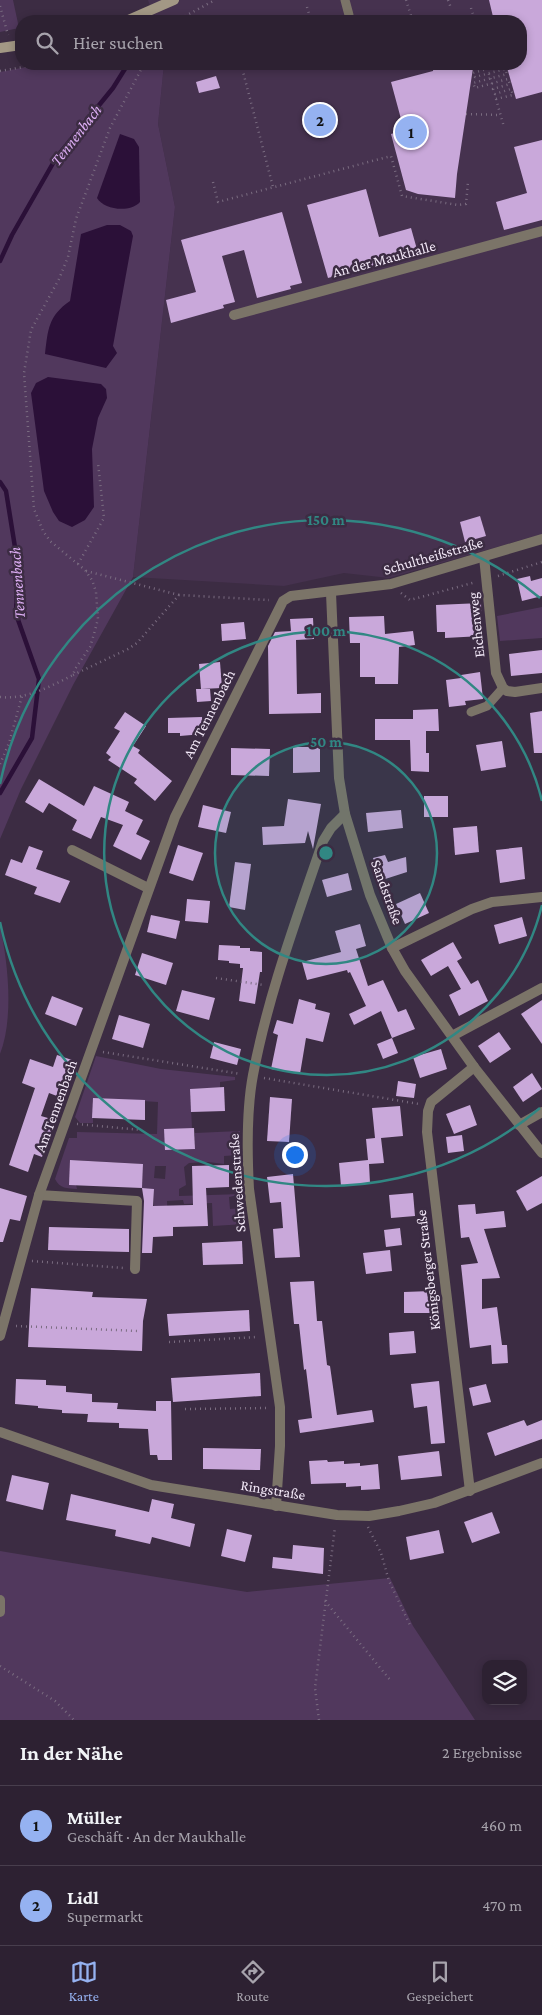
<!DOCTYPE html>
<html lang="de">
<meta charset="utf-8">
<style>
:root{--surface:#2d2132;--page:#392e3e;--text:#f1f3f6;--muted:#a7a3ac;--line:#483e4d;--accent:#95b2f1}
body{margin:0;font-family:"Crimson Pro",serif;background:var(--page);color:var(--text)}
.controls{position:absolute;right:15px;bottom:15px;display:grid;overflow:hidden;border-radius:10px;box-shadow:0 2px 8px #0003}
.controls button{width:45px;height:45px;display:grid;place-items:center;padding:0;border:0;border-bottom:1px solid var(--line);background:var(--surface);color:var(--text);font:25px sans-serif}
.you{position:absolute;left:294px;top:1154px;width:18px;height:18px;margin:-12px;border:4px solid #fff;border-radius:50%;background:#1a73e8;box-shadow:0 0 0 8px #1a73e833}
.badge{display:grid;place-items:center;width:32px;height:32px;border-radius:50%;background:var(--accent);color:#111;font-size:16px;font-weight:700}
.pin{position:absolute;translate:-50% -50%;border:2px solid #fff;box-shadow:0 1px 5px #0006}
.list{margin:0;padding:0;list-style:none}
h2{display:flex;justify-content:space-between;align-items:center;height:65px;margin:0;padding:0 20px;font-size:21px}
h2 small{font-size:16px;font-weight:400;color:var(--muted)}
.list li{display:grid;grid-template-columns:32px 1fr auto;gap:15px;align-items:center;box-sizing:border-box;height:80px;padding:0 20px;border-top:1px solid var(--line)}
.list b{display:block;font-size:19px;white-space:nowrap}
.list p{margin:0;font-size:16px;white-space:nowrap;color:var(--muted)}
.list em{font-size:16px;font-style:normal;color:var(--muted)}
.icon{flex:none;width:28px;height:28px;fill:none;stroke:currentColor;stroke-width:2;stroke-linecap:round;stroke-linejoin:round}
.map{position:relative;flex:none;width:542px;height:1720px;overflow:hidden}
.search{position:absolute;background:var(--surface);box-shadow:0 2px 8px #0003;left:15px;right:15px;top:15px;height:55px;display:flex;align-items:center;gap:12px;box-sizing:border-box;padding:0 18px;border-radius:20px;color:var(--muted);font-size:19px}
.sheet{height:225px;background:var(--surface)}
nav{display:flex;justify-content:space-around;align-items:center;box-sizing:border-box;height:70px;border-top:1px solid var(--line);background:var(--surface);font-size:14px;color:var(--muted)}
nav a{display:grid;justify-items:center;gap:2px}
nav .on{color:var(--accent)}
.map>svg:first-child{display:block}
</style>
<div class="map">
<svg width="542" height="1720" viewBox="0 0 542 1720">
<rect width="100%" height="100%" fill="#3c2c43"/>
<path fill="#46324f" d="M148,0H542V534L389,578L344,573L284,586L133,577L175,207L158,124L164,64H521V21H155Z"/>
<g fill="#51385d" fill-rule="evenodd">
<path d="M0,0H13L19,28L0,32Z"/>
<path d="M42,64H164L158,124L175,207L133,577L73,685L21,789L0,839V72Z"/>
<path d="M542,607V638L500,641L497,616Z"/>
<path d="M0,926C8,963 14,1018 0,1054Z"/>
<path d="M96,1056L161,1069L235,1077V1080L220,1082V1088L190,1089L192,1128L165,1150L195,1149V1133L240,1131L238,1155L224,1156V1164L208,1162L189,1163L184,1167L186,1185L179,1189V1196L242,1194L229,1197L230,1209L243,1208L245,1224L213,1226L212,1203L184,1204L183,1200L167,1201L168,1220L153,1225L154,1189L142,1188L143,1164L71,1160L77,1189C67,1188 60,1189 55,1179L69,1138H77V1132L157,1134L158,1102L93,1098V1123H80L75,1117ZM155,1166H166L165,1179L154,1178Z"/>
<path d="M0,1551L247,1592L390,1578L413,1626L475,1720H0Z"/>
</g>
<g fill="#2b1038">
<path d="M120,134L134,139L139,147L140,202C130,213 104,210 97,198Z"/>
<path d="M107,225H120L131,231L133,236L113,346L117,353L106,368L45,354C48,330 48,316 70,301L81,234Z"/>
<path d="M48,377L101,384L106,389L107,398L98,418L92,449L94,507L85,520L72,527L59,521L53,512L44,491L31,393L36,383Z"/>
</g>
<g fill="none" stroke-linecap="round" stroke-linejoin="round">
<g stroke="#2b1038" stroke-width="4.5">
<path d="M0,261L12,235L56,158L113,88L128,64"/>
<path d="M0,482L6,491L18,566L16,614L39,679L32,738L0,793"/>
</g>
</g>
<g fill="#c9a8da">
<path d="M489,0H542V92L516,99L506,64H521V21H494Z"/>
<path d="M434,64L473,68L457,174L455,198L418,194L406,190L391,134L404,130L391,82L433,71Z"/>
<path d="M216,76L220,88L199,93L196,82Z"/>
<path d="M542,140V220L504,230L496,202L527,193L514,147Z"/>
<path d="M366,189L379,237L411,228L418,253L328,278L307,205Z"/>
<path d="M282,212L302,283L290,286L291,289L257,298L244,250L222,256L235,302L223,305L224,308L171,323L166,300L196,292L181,240Z"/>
<path d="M480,516L486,536L465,542L460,522Z"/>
<path d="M530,576L531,581L542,578V596L522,601L517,579Z"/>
<path d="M481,603L482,636L445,638V632H437L436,605Z"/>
<path d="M384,616L385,634L413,631L415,645L399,647L398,684H375V677H360V643H350L349,617Z"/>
<path d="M313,618L314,639L296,640L297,694L321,693V713L269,714L268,646L275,632L291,631L290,619Z"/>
<path d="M244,622L246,639L222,641L221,624Z"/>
<path d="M542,650V673L511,676L509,654Z"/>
<path d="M220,662L222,688L201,689L199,664Z"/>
<path d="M480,672L483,699L465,701L466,705L449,707L446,680L461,678V675Z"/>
<path d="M196,689H210L211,701L197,702Z"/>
<path d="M438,709L439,731H426V753H429V772L411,771L410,740H375V719H413V710Z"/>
<path d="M542,711V753H534L530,713Z"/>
<path d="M125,712L146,726L133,746L140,750L138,753L172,781L155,801L134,783L137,779L108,760L111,757L106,753L120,731L114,728Z"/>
<path d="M202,717L203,734L180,736V733H168V718Z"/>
<path d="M502,741L506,767L481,771L476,745Z"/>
<path d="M293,747H320V772L293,773Z"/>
<path d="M231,748L270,749L269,776L231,775Z"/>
<path d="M39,779L84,806L94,786L129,802L125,811L143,820L136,834L150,841L141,860L113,846L123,825L101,817L91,839L72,830L77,820L49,803L43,813L25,802Z"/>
<rect x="424" y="796" width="24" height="21"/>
<path d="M288,799L321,804L313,849L308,831L305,843L263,845L262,827L284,826Z"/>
<path d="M203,805L231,812L226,833L198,827Z"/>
<path d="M401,810L403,828L368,832L366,813Z"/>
<path d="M477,826L479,852L455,855L453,828Z"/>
<path d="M178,845L203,853L193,881L169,873Z"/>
<path d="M29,846L43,851L36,869L70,881L60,903L34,894L37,887L5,875L11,859L22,863Z"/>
<path d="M522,847L525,879L500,883L496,850Z"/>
<path d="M385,855L388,862L406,857L407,872L379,881L373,858Z"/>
<path d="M235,862L251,864L245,910L229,907Z"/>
<path d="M348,873L352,890L327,897L322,880Z"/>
<path d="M420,893L429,913L405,924L396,904Z"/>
<path d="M187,899L210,901L208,923L185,921Z"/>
<path d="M151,915L180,921L176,939L147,932Z"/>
<path d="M522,917L527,936L499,944L494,925Z"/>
<path d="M360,924L366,946L356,949L368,986L383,980L398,1012L406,1009L415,1029L392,1038L381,1011L354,1025L349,1014L366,1006L350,972L348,973L347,970L307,980L302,962L341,952L335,931Z"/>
<path d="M453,942L462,958L457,961L471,984L478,980L488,1001L459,1016L449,995L461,989L448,966L431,976L421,960Z"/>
<path d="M219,945L240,946V948H250V951L262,952V972H260L255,1004L239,1001L243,968H240V964L229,963V961L218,960Z"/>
<path d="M142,953L173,963L166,985L135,975Z"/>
<path d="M182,990L215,998L209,1020L176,1011Z"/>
<path d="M52,996L83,1008L76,1026L45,1014Z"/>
<path d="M299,999L316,1004L315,1009L330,1013L323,1042L306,1038L300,1074L271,1069L278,1035L273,1033L277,1020L293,1024Z"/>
<path d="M542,1000V1044L521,1014Z"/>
<path d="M119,1015L150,1024L143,1048L112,1039Z"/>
<path d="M499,1032L511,1049L490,1063L478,1046Z"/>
<path d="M392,1038L398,1053L383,1059L377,1044Z"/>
<path d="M214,1042L241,1049L237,1065L210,1058Z"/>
<path d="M441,1049L447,1069L420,1078L413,1057Z"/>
<path d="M57,1055L75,1061L62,1098L49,1093L41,1116L55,1120L42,1157L34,1154L28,1172L9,1165L35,1088L22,1083L30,1059L53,1067Z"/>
<path d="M532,1073L542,1089L523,1102L513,1087Z"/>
<path d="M398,1081L416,1084L414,1098L396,1096Z"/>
<path d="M224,1087L225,1111L191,1112L190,1089Z"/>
<path d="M270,1097L292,1099L289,1142L267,1141Z"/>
<path d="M93,1098L145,1100V1120L92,1118Z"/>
<path d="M470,1105L477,1125L454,1134L446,1114Z"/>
<path d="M400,1106L403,1136L381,1138L384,1163L369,1164L370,1183L341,1186L339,1163L368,1160L366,1139L375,1138L372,1108Z"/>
<path d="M194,1128L195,1149L165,1150L164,1129Z"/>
<path d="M462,1135L464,1151L448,1153L446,1137Z"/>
<path d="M70,1160L143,1164L142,1188L69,1185Z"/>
<path d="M229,1165V1187L206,1188L208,1226L173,1227V1236L153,1237L152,1253H142L144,1201L142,1188L154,1189L153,1206L193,1205L192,1166Z"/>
<path d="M293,1174L300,1257L275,1258L273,1229L283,1228L281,1202L270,1203L267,1177Z"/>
<path d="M542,1176V1203L527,1211L516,1191Z"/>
<path d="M0,1188L27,1196L20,1221L10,1219L3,1242H0Z"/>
<path d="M413,1193L415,1216L391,1218L389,1195Z"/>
<path d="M475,1204L476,1214L504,1211L506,1227L484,1229L500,1278L482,1279V1309L497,1307L502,1345H507L508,1363L492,1364L491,1345L470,1348L461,1265L478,1263L469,1237L461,1238L458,1205Z"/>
<path d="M49,1227L129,1229V1252L48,1250Z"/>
<path d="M400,1228L402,1245L386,1247L384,1230Z"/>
<path d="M242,1241L243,1264L203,1265L202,1243Z"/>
<path d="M390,1250L392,1271L366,1274L363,1253Z"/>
<path d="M314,1281L317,1321H322L327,1365L330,1366L337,1415L372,1410L374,1422L300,1433L298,1420L312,1418L306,1369L304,1370L299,1324H294L290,1282Z"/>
<path d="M31,1288L93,1292L92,1297L147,1299L143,1321L142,1351L28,1347Z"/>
<path d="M431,1291V1313H404V1292Z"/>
<path d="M249,1310L250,1331L169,1336L167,1314Z"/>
<path d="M414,1331L416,1353L390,1355L389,1333Z"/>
<path d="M260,1373L261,1396L173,1402L171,1378Z"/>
<path d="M16,1379L46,1380V1385L66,1386V1392L92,1394V1402L118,1403L117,1409L156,1411V1401H171L172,1460H158L157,1455H150L148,1429L119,1428V1423L87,1422L88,1414L62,1413V1410L38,1408V1406L15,1404Z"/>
<path d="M439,1381L445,1443L431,1444L427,1406L414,1408L411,1384Z"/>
<path d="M486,1384L491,1402L473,1406L469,1388Z"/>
<path d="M524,1420L527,1426L542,1420V1439L495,1456L487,1433Z"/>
<path d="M203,1448L261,1449L260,1470L203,1469Z"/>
<path d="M439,1451L442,1476L401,1480L398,1456Z"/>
<path d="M327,1460L328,1462L344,1461V1464L360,1463V1466L378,1464L380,1489L361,1490V1486L346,1487V1483L311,1484L309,1461Z"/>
<path d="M12,1475L49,1483L43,1510L6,1501Z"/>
<path d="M71,1494L149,1512L152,1499L174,1504L171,1518L195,1524L190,1547L152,1537L150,1544L115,1536L116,1530L66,1520Z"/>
<path d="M492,1512L500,1533L472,1543L464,1522Z"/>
<path d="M227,1529L252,1535L245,1562L221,1556Z"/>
<path d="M439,1530L444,1553L410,1560L406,1537Z"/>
<path d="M293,1545L324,1548L323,1574L272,1568L273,1557L292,1559Z"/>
</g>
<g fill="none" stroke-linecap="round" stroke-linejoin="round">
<g stroke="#7a6c80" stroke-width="2.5" stroke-dasharray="1 4" stroke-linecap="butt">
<path d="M406,0L412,19"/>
<path d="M448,0L451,8"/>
<path d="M0,6L8,35"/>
<path d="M307,7L311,21"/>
<path d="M471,8L475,21"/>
<path d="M176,21L215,0"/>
<path d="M241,64L273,187"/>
<path d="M486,64L492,84"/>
<path d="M477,66L487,64"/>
<path d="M0,71L42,64"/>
<path d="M496,99L513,95L511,89L495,94L493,89L510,84L508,79L475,88L473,83L507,74L505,69L475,77L473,73L504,64"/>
<path d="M496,99L504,127"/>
<path d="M466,114L500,115"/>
<path d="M213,182L218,202L391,156L402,196L458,205L466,204L468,182"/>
<path d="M78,564L104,518L98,463"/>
<path d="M86,571L179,595"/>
<path d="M498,576L542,562"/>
<path d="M401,593L410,600L476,582"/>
<path d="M73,675L128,649L137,643L179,595L269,600"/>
<path d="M0,697C26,700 51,686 73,675L75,669L90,647L94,634L98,619L96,592L92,580L85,570L50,541L43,531L34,509L24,373L31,330L59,279L68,257L76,219L110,128L144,64"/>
<path d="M0,764L9,743L22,696"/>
<path d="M216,978L264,985"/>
<path d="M103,1052L241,1074"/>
<path d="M264,1078L419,1104"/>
<path d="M77,1124L142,1130"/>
<path d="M32,1261L124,1268"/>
<path d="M16,1326L139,1331"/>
<path d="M169,1342L257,1337"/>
<path d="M185,1409L269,1408"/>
<path d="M368,1527L381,1553L389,1581L411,1627"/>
<path d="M325,1601L391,1681"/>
<path d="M0,1666L55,1701L74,1720"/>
<path d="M319,1720L315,1688L335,1527"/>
</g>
<g stroke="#7b7468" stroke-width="9">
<path d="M345,0L349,15"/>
<path d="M471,712L487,706L503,688"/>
</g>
<g stroke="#7b7468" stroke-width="10">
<path d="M234,315L542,231"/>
<path d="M484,557L496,673L503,688L507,691L515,692L542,688"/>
<path d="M331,593L339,778L345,814L370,895L392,948L405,971L474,1067L542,1153"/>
<path d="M72,850L148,888"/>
<path d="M392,948L472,909L492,902L542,897"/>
<path d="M452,1036L542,988"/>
<path d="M519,1125L542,1112"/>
<path d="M39,1195L137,1201L135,1269"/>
<path d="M0,1336L39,1195L175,817L283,601L291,596L391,584L542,539"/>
<path d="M0,1432L151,1485L337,1515L369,1516L399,1511L434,1503L542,1463"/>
<path d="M470,1491L427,1132L428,1111L431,1102L474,1067"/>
<path d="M276,1506L280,1446V1407L249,1189C247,1152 246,1112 253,1075C268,995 297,918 323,841L331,828L345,814"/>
<path d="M0,1600V1612"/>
</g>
<g stroke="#a39885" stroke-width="10">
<path d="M126,21L174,0"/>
<path d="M0,48L21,45"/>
</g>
</g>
<circle cx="326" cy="853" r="111" fill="#318783" fill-opacity=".12"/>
<g fill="none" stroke="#318783" stroke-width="2.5">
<circle cx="326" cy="853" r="111"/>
<path d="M542 905A222 222 0 1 1 542 801"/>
<path d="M540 1108A333 333 0 0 1 0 922M0 784A333 333 0 0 1 540 598"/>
</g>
<g text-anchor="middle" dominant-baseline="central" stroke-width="5" stroke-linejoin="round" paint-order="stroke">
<g font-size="15" fill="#f3e9f8" stroke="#3c2c43">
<text transform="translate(384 259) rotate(-15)">An der Maukhalle</text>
<text transform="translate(433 556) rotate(-16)">Schultheißstraße</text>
<text transform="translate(476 625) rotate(-96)">Eichenweg</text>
<text transform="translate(209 714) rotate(-63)">Am Tennenbach</text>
<text transform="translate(387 892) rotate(70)">Sandstraße</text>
<text transform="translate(56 1106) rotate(-70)">Am Tennenbach</text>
<text transform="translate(237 1183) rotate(-94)">Schwedenstraße</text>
<text transform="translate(428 1270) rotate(-97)">Königsberger Straße</text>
<text transform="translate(273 1490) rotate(9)">Ringstraße</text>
</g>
<g font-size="16" font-style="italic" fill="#dcadf3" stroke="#3c2c43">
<text transform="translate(76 135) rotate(-52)">Tennenbach</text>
<text transform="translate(17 583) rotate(-94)">Tennenbach</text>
</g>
</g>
<circle cx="326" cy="853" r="8" fill="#318783" stroke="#3c2c43" stroke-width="2.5"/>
<g font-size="15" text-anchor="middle" font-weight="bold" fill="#318783" stroke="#3c2c43" stroke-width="5" stroke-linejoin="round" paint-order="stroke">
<text x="326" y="525">150 m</text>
<text x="326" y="636">100 m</text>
<text x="326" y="747">50 m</text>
</g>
</svg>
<div class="controls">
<button><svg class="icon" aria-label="layers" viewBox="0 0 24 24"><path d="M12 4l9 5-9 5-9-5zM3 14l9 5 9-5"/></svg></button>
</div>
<div class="you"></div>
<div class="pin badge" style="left:411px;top:132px">1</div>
<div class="pin badge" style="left:320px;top:120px">2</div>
<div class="search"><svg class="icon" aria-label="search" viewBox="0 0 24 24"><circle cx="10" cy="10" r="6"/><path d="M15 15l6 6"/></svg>Hier suchen</div>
</div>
<section class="sheet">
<h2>In der Nähe<small>2 Ergebnisse</small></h2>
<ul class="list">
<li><span class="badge">1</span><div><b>Müller</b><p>Geschäft · An der Maukhalle</p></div><em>460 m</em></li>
<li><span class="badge">2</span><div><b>Lidl</b><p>Supermarkt</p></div><em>470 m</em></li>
</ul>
</section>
<nav>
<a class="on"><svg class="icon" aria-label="map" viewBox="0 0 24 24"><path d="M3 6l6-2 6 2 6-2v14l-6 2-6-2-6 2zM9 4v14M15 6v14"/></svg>Karte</a>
<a><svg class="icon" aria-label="directions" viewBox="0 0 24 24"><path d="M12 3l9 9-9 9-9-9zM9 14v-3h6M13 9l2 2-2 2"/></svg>Route</a>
<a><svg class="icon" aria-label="saved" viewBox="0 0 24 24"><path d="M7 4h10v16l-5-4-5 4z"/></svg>Gespeichert</a>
</nav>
